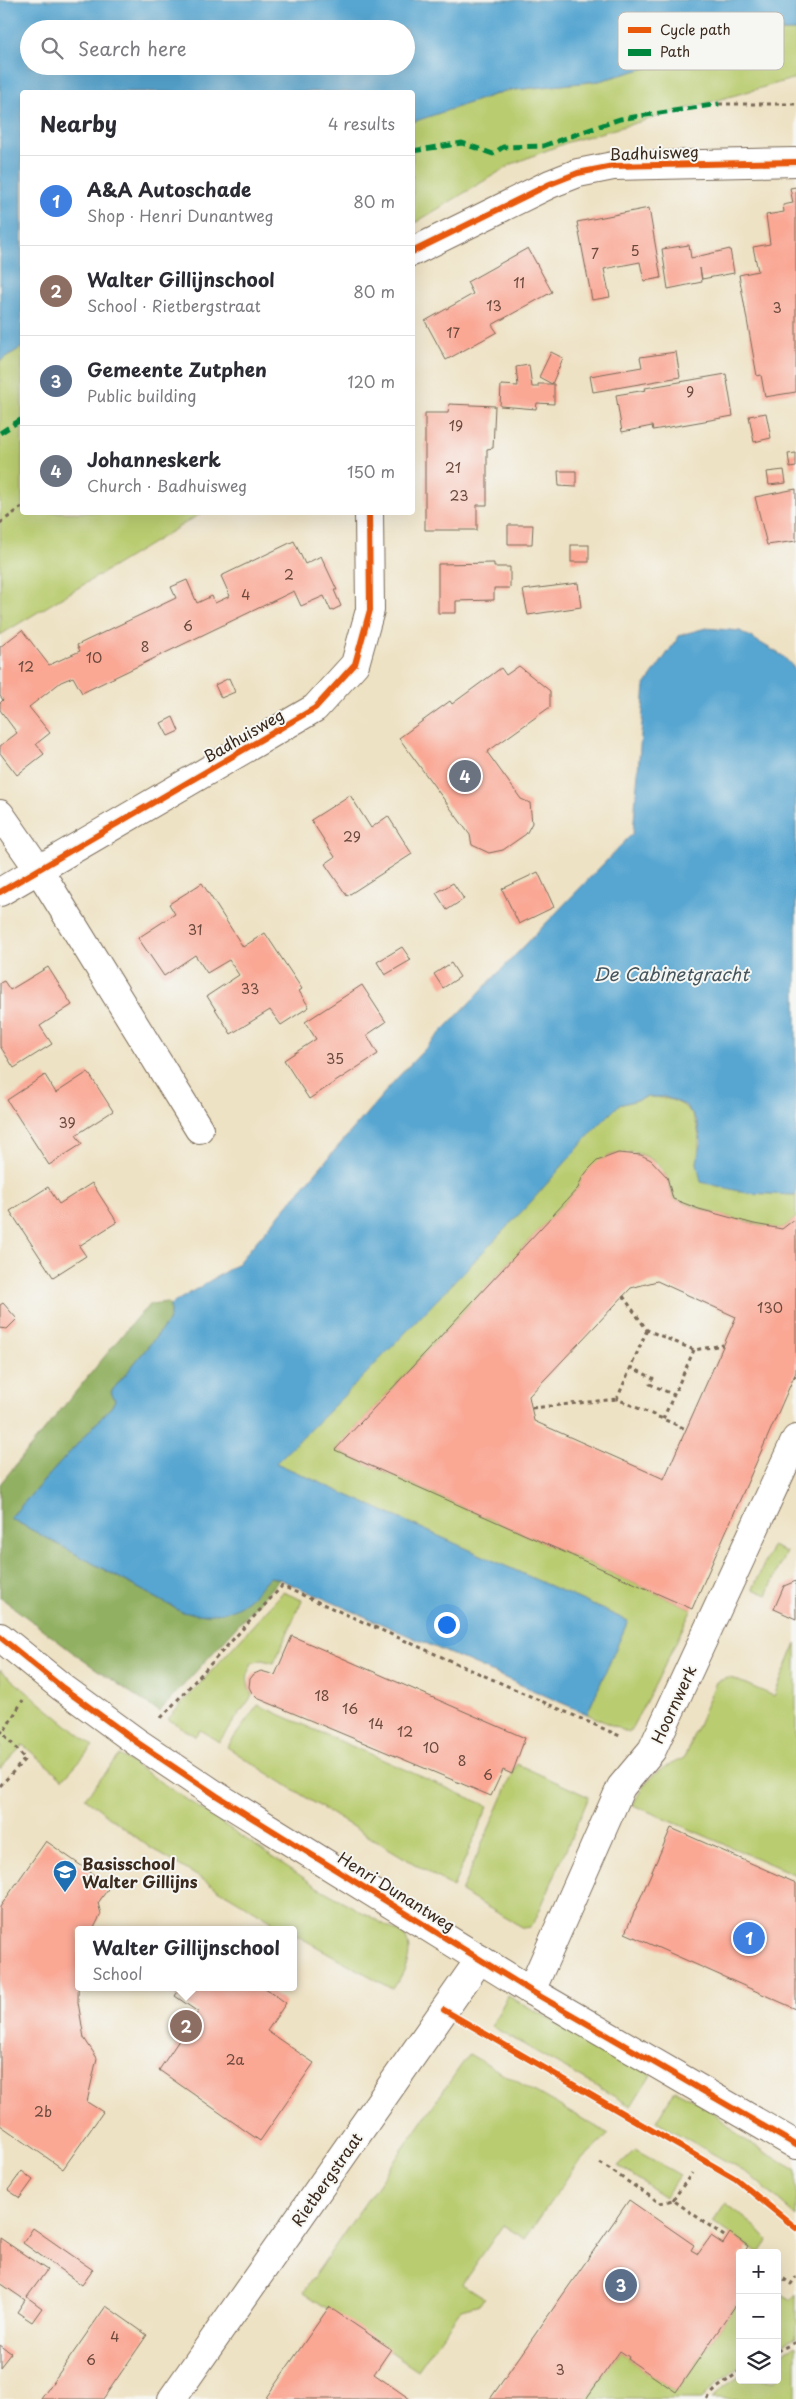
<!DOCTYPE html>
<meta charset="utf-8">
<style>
:root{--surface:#fff;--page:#f7f7f7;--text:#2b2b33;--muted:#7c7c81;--line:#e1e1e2;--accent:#1f6fb2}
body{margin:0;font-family:"Playpen Sans",sans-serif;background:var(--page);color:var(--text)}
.controls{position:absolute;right:15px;bottom:15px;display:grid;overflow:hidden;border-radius:5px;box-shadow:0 5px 20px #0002}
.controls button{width:45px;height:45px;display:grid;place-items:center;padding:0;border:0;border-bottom:1px solid var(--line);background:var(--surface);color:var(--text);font:25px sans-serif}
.you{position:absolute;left:446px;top:1624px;width:18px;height:18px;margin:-12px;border:4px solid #fff;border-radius:50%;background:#1a73e8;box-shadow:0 0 0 8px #1a73e833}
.badge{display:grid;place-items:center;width:32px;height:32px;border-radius:50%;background:var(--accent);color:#fff;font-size:16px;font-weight:700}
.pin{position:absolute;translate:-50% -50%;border:2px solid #fff;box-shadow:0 1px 5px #0006}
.popup{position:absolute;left:75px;top:1926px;width:222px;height:65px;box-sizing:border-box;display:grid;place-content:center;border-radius:5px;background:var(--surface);filter:drop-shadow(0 1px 4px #0005);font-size:16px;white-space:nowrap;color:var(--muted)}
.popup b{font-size:19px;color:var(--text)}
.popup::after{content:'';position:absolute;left:50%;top:100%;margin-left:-10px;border:10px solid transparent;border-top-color:var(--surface)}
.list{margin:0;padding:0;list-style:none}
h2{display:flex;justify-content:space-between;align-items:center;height:65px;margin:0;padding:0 20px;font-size:21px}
h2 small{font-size:16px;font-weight:400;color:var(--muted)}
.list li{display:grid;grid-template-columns:32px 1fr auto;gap:15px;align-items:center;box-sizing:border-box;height:90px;padding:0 20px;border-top:1px solid var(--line)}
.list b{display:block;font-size:19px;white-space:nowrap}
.list p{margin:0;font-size:16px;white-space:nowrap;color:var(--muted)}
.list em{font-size:16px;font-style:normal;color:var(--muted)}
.icon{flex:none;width:28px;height:28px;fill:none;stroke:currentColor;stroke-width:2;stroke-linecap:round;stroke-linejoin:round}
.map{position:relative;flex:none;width:796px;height:2399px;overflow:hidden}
.search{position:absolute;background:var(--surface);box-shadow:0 5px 20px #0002;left:20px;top:20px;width:395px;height:55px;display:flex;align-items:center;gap:12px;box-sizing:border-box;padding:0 18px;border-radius:28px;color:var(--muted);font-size:19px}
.panel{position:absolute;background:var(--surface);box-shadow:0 5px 20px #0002;left:20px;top:90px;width:395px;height:425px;border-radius:5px}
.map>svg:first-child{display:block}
</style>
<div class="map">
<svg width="796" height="2399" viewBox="0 0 796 2399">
<rect width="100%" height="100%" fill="#f6f6f2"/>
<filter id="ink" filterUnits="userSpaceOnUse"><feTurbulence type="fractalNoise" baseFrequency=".02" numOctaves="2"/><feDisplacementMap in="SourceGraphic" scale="10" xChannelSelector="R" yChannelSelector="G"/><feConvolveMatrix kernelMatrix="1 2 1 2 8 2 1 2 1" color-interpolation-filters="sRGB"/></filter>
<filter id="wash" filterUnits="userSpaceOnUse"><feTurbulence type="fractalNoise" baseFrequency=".0096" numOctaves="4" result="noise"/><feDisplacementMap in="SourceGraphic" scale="20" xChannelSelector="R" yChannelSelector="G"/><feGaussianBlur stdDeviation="1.12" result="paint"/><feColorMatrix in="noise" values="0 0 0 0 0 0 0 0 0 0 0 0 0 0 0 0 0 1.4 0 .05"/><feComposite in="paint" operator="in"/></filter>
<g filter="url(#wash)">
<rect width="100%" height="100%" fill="#eee2c4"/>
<g fill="#b9cc6f" stroke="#7a7b46">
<path d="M779,31H796V78L568,142L512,164L413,224L412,122L505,91L599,81Z"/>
<path d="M22,347V512L202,513L0,635V361Z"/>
<path d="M648,1097C693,1097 704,1122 697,1163L747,1193L796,1195V1218L782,1229C744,1223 709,1212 673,1199C671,1191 670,1183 666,1176C645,1137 592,1150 578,1188L335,1450L692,1609L657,1681L629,1733L587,1714L628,1621L276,1463L593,1131L619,1105Z"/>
<path d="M772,1546L786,1552L767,1595L753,1589Z"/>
<path d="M283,1592L302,1600L274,1663L262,1660L252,1663C245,1676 247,1683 252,1696L219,1742L200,1730L195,1736L168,1719Z"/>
<path d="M796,1643V1875L633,1805C647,1776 656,1771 684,1758L716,1682L727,1678L734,1679L774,1696Z"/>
<path d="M0,1670L93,1746L63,1779L23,1745L0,1769Z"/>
<path d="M258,1705L488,1806L453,1887L338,1818L227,1747Z"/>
<path d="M120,1755L319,1888L405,1936C415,1956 404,1972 393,1989L294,1934V1930H286L276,1924L149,1847L85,1798Z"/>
<path d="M517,1764L589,1797L534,1923L530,1927L524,1928L461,1892Z"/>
<path d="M508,1996L651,2074L631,2106L491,2026Z"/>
<path d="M469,2054L609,2134L576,2165L525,2239L503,2225L462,2284L484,2298L480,2304L461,2309L418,2370L303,2292Z"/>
<path d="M675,2090L708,2107L742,2139L796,2170V2216L750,2175L656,2121Z"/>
<path d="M635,2150L680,2175L665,2197L618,2166Z"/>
<path d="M726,2203L757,2228L768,2240L759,2253L713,2222Z"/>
<path d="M777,2291L792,2300L796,2295V2338L777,2347Z"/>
<path d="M740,2299V2367L715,2385L702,2399H586L620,2351L629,2357L628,2359L676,2392Z"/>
<path d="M796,2346V2399H711L721,2389L740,2376V2380H777V2355Z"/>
</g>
<path fill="#92b062" stroke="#666d40" d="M167,1302L170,1305V1316L168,1322L111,1392L115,1400L112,1406L10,1518L182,1612L259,1587L269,1577L280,1579L159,1712L80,1658L0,1597V1484L137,1317L151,1304Z"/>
<g fill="#57a6d1" stroke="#496878" fill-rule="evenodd">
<path d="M0,0H796V31H779L599,81L505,91L413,122L412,92H22V347L0,361ZM29,29H406V66H29Z"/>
<path d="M706,628L740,631L783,656L796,670V1195L747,1193L701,1182L697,1163L701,1141L697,1121L685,1105L665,1097H648L619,1105L593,1131L530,1203L360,1380L276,1463L628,1621L587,1714L277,1578L269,1577C261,1585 254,1596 245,1602C227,1616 202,1616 182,1612L10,1518L112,1406L115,1400L111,1392L168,1322L170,1316V1305L236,1265L397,1078L633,833L645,685L680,635Z"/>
</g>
<g id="blocks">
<g fill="#faa794" fill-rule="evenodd">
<path d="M796,187V392L765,397L761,375L757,376L739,275L758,271L753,247L770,244L766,215L784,212L783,205L793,203L790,188Z"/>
<path d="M649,208L661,278L644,281L640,262L604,269L610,297L592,300L577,222Z"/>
<path d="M689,245L691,258L730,249L734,273L702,279L700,268L702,282L668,289L662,249Z"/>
<path d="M528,248L552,292L492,325L497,332L446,360L425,321L473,294L467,282Z"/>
<path d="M551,352L563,358L552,384L539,377Z"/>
<path d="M676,352L680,377L593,392L590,376L642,367L640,357Z"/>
<path d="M529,365L532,387H538V384H554V404L537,403L536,409L500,406L501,385L518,386L516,367Z"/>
<path d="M726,374L733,416L653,430L652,426L622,432L616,395L646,390L645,388Z"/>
<path d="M449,404L495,406L493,448L487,449V505H477V530H425V413H448Z"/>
<path d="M766,413L771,438L754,442L749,416Z"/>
<path d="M796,453V467L790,468L788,454Z"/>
<path d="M784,470L786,483L769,485L767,472Z"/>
<path d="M558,471H576V487L559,486Z"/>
<path d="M796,489V541L767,545L755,497Z"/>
<path d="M508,525H533L532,544H508Z"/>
<path d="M294,541L305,564L321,556L337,590H334L341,606L331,611L324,596L301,606L294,591L82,693L73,677L61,682L29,707L50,733L36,744L44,754L17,775L0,753V746L17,733L0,710V703L3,700L0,696V647L22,630L49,665L80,651L77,645L176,598L171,587L187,580L197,603L212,596L215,603L230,596L221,576Z"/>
<rect x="571" y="545" width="18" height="17"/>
<path d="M494,563V567H510V588H494V600L456,601V613H438V564Z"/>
<path d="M578,583L581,607L528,615L523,590Z"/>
<path d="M519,666L550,691V707L487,752L521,799L530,803L532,823L526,834L503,850L489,853L472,845L470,835L399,738L450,701L452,704L501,668L506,675Z"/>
<path d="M229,678L235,692L221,698L215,685Z"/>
<path d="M173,717L179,731L168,736L161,723Z"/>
<path d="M350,795L371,828L388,816L412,854L347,896L325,864L335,857L311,820Z"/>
<path d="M538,872L554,907L519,924L502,889Z"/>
<path d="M202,883L243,947L265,933L302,989L299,991L309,1007L281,1025L270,1010L231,1034L207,996L239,975L229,960L207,973L195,955L164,976L138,938L175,914L169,904Z"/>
<path d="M453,883L464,899L447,910L436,893Z"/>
<path d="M402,947L411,960L385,975L377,962Z"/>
<path d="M451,963L460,977L443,988L434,974Z"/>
<path d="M48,967L72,1005L40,1026L52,1044L14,1068L0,1046V983L4,981L10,990Z"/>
<path d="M362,985L386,1022L367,1035L378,1054L309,1099L284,1060L316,1039L305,1022Z"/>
<path d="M88,1072L113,1111L76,1135L82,1144L49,1165L7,1100L45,1075L56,1093Z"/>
<path d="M618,1153L641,1155L651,1160L667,1177L673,1199L699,1209L754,1224L782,1229L796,1218V1372L692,1609L335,1450L578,1188L582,1178L589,1169L597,1161ZM657,1281L736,1317L664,1479L534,1421L529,1396L631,1288Z"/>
<path d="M92,1183L117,1222L79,1246L86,1256L53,1277L10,1211L48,1187L59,1204Z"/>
<path d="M3,1303L17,1319L7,1329L0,1328V1305Z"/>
<path d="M796,1581V1619L774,1609L784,1586Z"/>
<path d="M292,1636L525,1738L512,1774L503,1770L491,1796L257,1698L252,1693L249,1687L250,1679L254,1674L261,1671L275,1675Z"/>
<path d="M671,1828L796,1883V2009L625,1933Z"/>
<path d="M46,1841L110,1886L98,1903L101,1914L93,1930H79L78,2002L84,2038L97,2058L87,2102L103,2112L63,2169L0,2125V1907Z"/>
<path d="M181,1987H264L286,2003L267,2031L314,2063L260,2141L159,2070L198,2012L175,1996Z"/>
<path d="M22,2171L33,2180L20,2198L8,2190Z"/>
<path d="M629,2200L694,2245L691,2250L698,2254L711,2236L723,2244L730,2233L748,2246L744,2253H740V2299L676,2392L628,2359L629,2357L620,2351L586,2399H490Z"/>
<path d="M33,2228L93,2270L82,2285L23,2243Z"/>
<path d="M0,2238L47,2270L27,2297L42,2308L32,2322L17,2312L25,2300L0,2283Z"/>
<path d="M106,2306L147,2335L103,2399H41Z"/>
<path d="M329,2307L391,2349L374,2374L410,2399H265Z"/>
<path d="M0,2345L11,2353L0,2367Z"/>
</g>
</g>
</g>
<g filter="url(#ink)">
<use href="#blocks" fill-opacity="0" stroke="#7a6a58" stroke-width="1"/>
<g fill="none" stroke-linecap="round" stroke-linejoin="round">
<defs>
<g id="minor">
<path d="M412,252L550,184L578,173L613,166L796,162"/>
<path d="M0,814L39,870L199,1129"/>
<path d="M0,892L315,708L355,664L370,610L369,512"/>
<path d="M0,1637L63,1688L138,1743L217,1796L531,1991L796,2145"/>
<path d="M531,1991L621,1787L652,1750L796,1439"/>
<path d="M172,2399L480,1959"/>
</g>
</defs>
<use href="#minor" stroke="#7a6a58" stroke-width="30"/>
<g stroke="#7a6a58" stroke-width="3" stroke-dasharray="4 4" stroke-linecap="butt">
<path d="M719,104H796"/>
<path d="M0,523L22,507"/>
<path d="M623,1296L647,1330L694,1350L723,1345"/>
<path d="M647,1330L617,1399L686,1429"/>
<path d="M630,1367L653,1378L650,1384L674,1395"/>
<path d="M794,1376L796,1377"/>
<path d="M532,1408L617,1399"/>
<path d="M663,1419L694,1350"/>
<path d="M161,1718L282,1586L620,1736"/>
<path d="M0,1730L3,1733L23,1700"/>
<path d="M0,1786L25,1759L3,1733"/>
<path d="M600,2163L660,2203L673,2200L727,2238"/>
<path d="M673,2200L692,2173"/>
<path d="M745,2251L747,2253"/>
<path d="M777,2274L791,2284L796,2277"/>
<path d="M777,2351L796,2342"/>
<path d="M707,2399L717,2388L740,2371"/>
</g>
<use href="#minor" stroke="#fff" stroke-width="28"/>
<g stroke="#00873e" stroke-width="5" stroke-dasharray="10 5" stroke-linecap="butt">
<path d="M412,151L462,143L493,154L503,147L543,146L620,119L719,104"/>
<path d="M0,433L22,419"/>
</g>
<defs>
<g id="cycleway">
<path d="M412,252L550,184L578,173L613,166L796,162"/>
<path d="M0,892L315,708L355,664L370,610L369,512"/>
<path d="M0,1637L63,1688L138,1743L217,1796L531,1991L796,2145"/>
<path d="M444,2010L736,2179L796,2228"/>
</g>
</defs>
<use href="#cycleway" stroke="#f6f6f2" stroke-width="9"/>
<use href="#cycleway" stroke="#e8590c" stroke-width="6"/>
</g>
</g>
<defs>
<symbol id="school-pin" viewBox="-11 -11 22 30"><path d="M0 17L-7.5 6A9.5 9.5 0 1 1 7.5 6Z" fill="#1f6fb2" stroke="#f6f6f2"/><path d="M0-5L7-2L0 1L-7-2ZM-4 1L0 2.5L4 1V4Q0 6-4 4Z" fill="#fff"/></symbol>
</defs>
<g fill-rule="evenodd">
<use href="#school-pin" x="51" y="1858" width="28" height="38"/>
</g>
<g text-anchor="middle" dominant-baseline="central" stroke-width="4" stroke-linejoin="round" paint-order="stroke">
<g font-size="14" fill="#6b493c">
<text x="635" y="250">5</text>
<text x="595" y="253">7</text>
<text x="519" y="282">11</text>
<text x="494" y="305">13</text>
<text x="777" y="307">3</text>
<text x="453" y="332">17</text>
<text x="690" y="391">9</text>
<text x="456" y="425">19</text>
<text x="453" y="467">21</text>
<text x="459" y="495">23</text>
<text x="289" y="574">2</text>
<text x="246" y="594">4</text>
<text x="188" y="625">6</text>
<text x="145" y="646">8</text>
<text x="94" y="657">10</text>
<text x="26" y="666">12</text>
<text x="352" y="836">29</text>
<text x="195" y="929">31</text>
<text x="250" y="988">33</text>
<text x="335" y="1058">35</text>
<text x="67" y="1122">39</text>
<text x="770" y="1307">130</text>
<text x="322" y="1695">18</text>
<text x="350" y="1708">16</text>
<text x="376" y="1723">14</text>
<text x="405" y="1731">12</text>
<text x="431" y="1747">10</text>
<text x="462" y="1760">8</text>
<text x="488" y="1774">6</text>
<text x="235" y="2059">2a</text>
<text x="43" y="2111">2b</text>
<text x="115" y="2336">4</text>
<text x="91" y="2359">6</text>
<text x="560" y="2369">3</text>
</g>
<g font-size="16" fill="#3b2a1e" stroke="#f6f6f2">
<text transform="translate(654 152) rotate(-2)">Badhuisweg</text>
<text transform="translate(243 735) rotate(-30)">Badhuisweg</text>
<text transform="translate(673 1704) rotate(-65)">Hoornwerk</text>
<text transform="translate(397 1891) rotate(32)">Henri Dunantweg</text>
<text transform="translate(326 2179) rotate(-55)">Rietbergstraat</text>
</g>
<g font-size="16" font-weight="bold" fill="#3b2a1e" stroke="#f6f6f2" text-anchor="start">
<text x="82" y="1863">Basisschool<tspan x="82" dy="18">Walter Gillijns</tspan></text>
</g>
<g font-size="18" font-style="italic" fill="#45555d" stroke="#f6f6f2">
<text x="671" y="973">De Cabinetgracht</text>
</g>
</g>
<rect x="618" y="12" width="166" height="58" rx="8" fill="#f6f6f2" stroke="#beb9b2" stroke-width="1"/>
<rect x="628" y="27" width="23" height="6" fill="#e8590c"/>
<rect x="628" y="49" width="23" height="7" fill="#00873e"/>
<g font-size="14" fill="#3b2a1e">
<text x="660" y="35">Cycle path</text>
<text x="660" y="57">Path</text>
</g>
</svg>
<div class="controls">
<button>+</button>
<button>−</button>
<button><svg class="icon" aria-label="layers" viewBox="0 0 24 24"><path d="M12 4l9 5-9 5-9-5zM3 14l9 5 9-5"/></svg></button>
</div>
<div class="you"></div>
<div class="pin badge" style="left:749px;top:1938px;background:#3f7fe0">1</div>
<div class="pin badge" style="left:186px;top:2026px;background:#8d6e63">2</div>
<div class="popup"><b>Walter Gillijnschool</b>School</div>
<div class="pin badge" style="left:621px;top:2285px;background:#5c6f8a">3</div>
<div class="pin badge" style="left:465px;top:776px;background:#6b7280">4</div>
<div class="search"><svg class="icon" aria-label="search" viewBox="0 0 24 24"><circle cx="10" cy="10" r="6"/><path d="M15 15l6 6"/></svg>Search here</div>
<section class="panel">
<h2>Nearby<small>4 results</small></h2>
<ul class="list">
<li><span class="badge" style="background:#3f7fe0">1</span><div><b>A&amp;A Autoschade</b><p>Shop · Henri Dunantweg</p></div><em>80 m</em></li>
<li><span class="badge" style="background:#8d6e63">2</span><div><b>Walter Gillijnschool</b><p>School · Rietbergstraat</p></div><em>80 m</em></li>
<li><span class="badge" style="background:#5c6f8a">3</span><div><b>Gemeente Zutphen</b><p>Public building</p></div><em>120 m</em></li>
<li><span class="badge" style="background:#6b7280">4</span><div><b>Johanneskerk</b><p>Church · Badhuisweg</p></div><em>150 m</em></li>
</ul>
</section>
</div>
